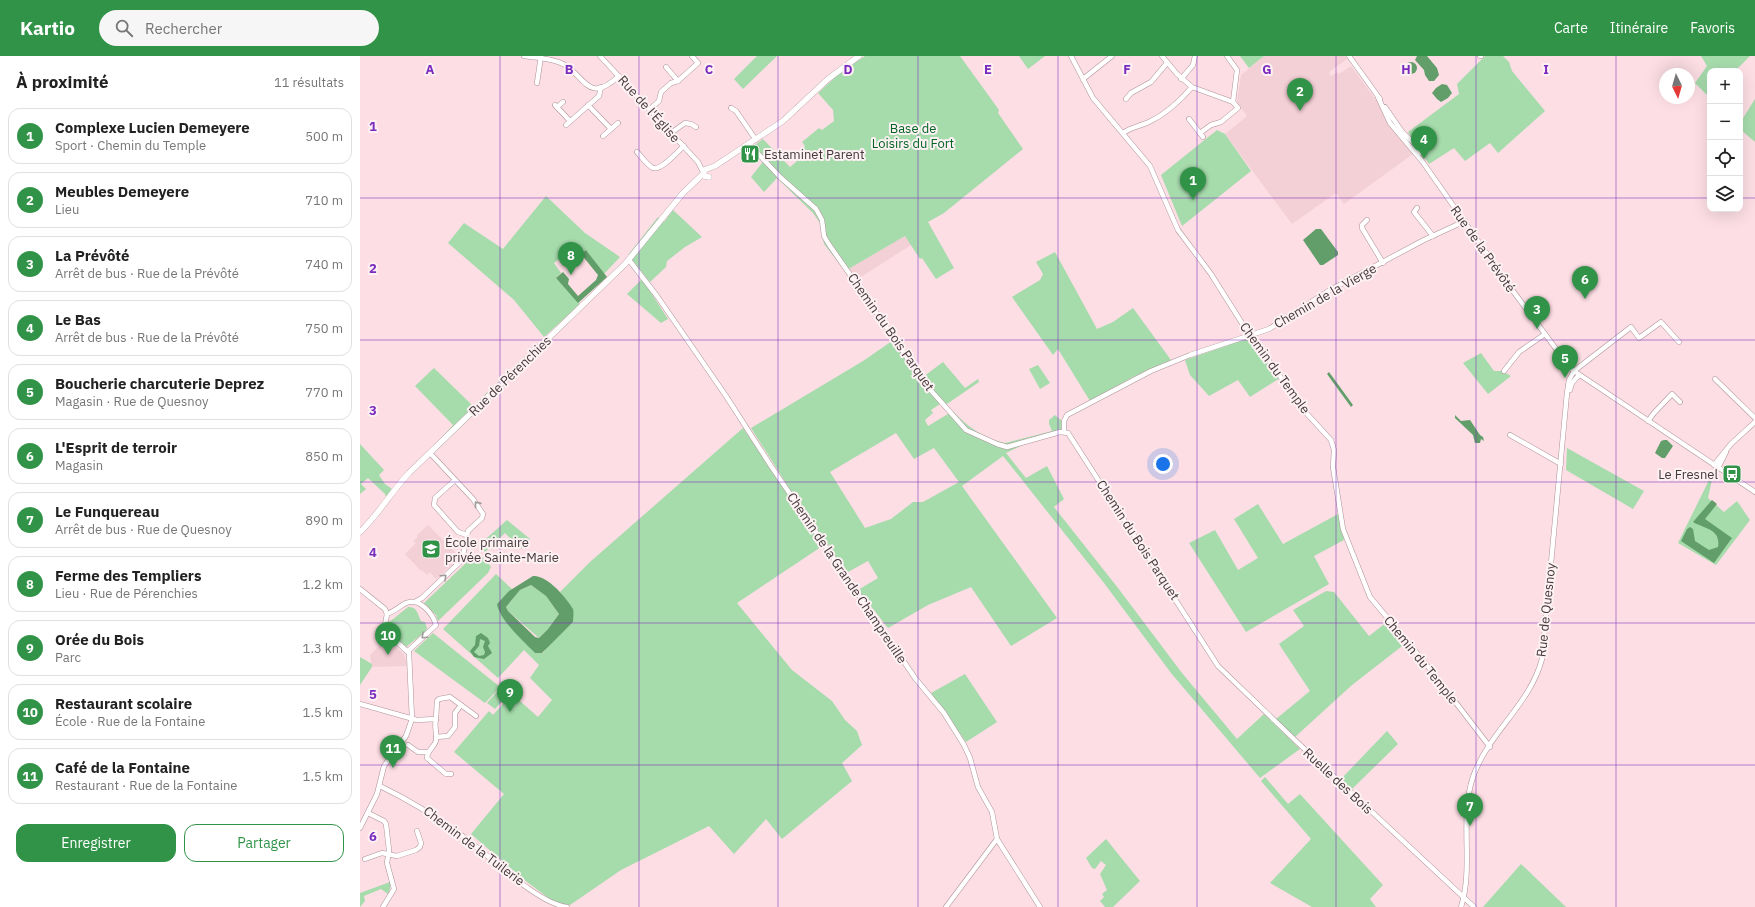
<!DOCTYPE html>
<html lang="fr">
<meta charset="utf-8">
<style>
:root{--surface:#fff;--page:#f6f6f6;--text:#222;--muted:#767676;--line:#e0e0e0;--accent:#319347}
body{margin:0;font-family:"IBM Plex Sans",sans-serif;background:var(--page);color:var(--text)}
.controls{position:absolute;right:12px;top:12px;display:grid;overflow:hidden;border-radius:8px;box-shadow:0 4px 16px #0002}
.controls button{width:36px;height:36px;display:grid;place-items:center;padding:0;border:0;border-bottom:1px solid var(--line);background:var(--surface);color:var(--text);font:20px sans-serif}
.compass{position:absolute;left:1299px;top:12px;width:36px;height:36px;border-radius:50%;background:var(--surface);box-shadow:0 4px 16px #0002;rotate:175deg}
.you{position:absolute;left:803px;top:408px;width:14px;height:14px;margin:-10px;border:3px solid #fff;border-radius:50%;background:#1a73e8;box-shadow:0 0 0 6px #1a73e833}
.badge{display:grid;place-items:center;width:26px;height:26px;border-radius:50%;background:var(--accent);color:#fff;font-size:13px;font-weight:700}
.pin{position:absolute;translate:-50% -33px;filter:drop-shadow(0 1px 2px #0008)}
.pin::after{content:'';position:absolute;top:21px;width:14px;height:12px;background:inherit;clip-path:polygon(0 0,100% 0,50% 100%)}
.list{margin:0;padding:0;list-style:none}
h2{display:flex;justify-content:space-between;align-items:center;height:52px;margin:0;padding:0 16px;font-size:17px}
h2 small{font-size:13px;font-weight:400;color:var(--muted)}
.list li{display:grid;grid-template-columns:26px 1fr auto;gap:12px;align-items:center;box-sizing:border-box;height:56px;margin:0 8px 8px;padding:0 8px;border:1px solid var(--line);border-radius:12px}
.list b{display:block;font-size:15px;white-space:nowrap}
.list p{margin:0;font-size:13px;white-space:nowrap;color:var(--muted)}
.list em{font-size:13px;font-style:normal;color:var(--muted)}
.actions{display:flex;gap:8px;padding:12px 16px}
.actions a{flex:1;padding:9px 0;border:1px solid var(--accent);border-radius:12px;text-align:center;font-size:14px;color:var(--accent)}
.actions .main{background:var(--accent);color:#fff}
.icon{flex:none;width:22px;height:22px;fill:none;stroke:currentColor;stroke-width:2;stroke-linecap:round;stroke-linejoin:round}
.map{position:relative;flex:none;width:1395px;height:851px;overflow:hidden}
header{display:flex;align-items:center;gap:24px;box-sizing:border-box;height:56px;padding:0 20px;background:var(--accent);color:#fff}
header strong{font-size:19px}
nav{display:flex;gap:22px;margin-inline-start:auto;font-size:14px}
.search{width:280px;height:36px;background:var(--page);display:flex;align-items:center;gap:10px;box-sizing:border-box;padding:0 14px;border-radius:22px;color:var(--muted);font-size:15px}
main{display:flex}
aside{flex:1;background:var(--surface)}
.map>svg:first-child{display:block}
</style>
<header>
<strong>Kartio</strong>
<div class="search"><svg class="icon" aria-label="search" viewBox="0 0 24 24"><circle cx="10" cy="10" r="6"/><path d="M15 15l6 6"/></svg>Rechercher</div>
<nav><a>Carte</a><a>Itinéraire</a><a>Favoris</a></nav>
</header>
<main>
<aside>
<h2>À proximité<small>11 résultats</small></h2>
<ul class="list">
<li><span class="badge">1</span><div><b>Complexe Lucien Demeyere</b><p>Sport · Chemin du Temple</p></div><em>500 m</em></li>
<li><span class="badge">2</span><div><b>Meubles Demeyere</b><p>Lieu</p></div><em>710 m</em></li>
<li><span class="badge">3</span><div><b>La Prévôté</b><p>Arrêt de bus · Rue de la Prévôté</p></div><em>740 m</em></li>
<li><span class="badge">4</span><div><b>Le Bas</b><p>Arrêt de bus · Rue de la Prévôté</p></div><em>750 m</em></li>
<li><span class="badge">5</span><div><b>Boucherie charcuterie Deprez</b><p>Magasin · Rue de Quesnoy</p></div><em>770 m</em></li>
<li><span class="badge">6</span><div><b>L'Esprit de terroir</b><p>Magasin</p></div><em>850 m</em></li>
<li><span class="badge">7</span><div><b>Le Funquereau</b><p>Arrêt de bus · Rue de Quesnoy</p></div><em>890 m</em></li>
<li><span class="badge">8</span><div><b>Ferme des Templiers</b><p>Lieu · Rue de Pérenchies</p></div><em>1.2 km</em></li>
<li><span class="badge">9</span><div><b>Orée du Bois</b><p>Parc</p></div><em>1.3 km</em></li>
<li><span class="badge">10</span><div><b>Restaurant scolaire</b><p>École · Rue de la Fontaine</p></div><em>1.5 km</em></li>
<li><span class="badge">11</span><div><b>Café de la Fontaine</b><p>Restaurant · Rue de la Fontaine</p></div><em>1.5 km</em></li>
</ul>
<div class="actions"><a class="main">Enregistrer</a><a>Partager</a></div>
</aside>
<div class="map">
<svg width="1395" height="851" viewBox="0 0 1395 851">
<rect width="100%" height="100%" fill="#fcdee4"/>
<g fill="#f3cfd6">
<path d="M904,0H985L987,3L969,16L971,20L977,16L979,18L991,10L1021,51L1026,64L1035,77L1048,89L1053,98L984,148L976,137L932,168L865,78L887,60L877,46L881,19Z"/>
<path d="M545,180L551,189L493,226L485,215Z"/>
<path d="M68,469L100,501L76,523L70,516L67,519L62,514L61,515L45,498L56,487L53,485L58,481L57,479Z"/>
<path d="M28,585L44,598L47,610L12,611L10,599L20,589L23,591Z"/>
</g>
<g fill="#a6dbac" fill-rule="evenodd">
<path d="M397,0H417L383,33L374,23Z"/>
<path d="M505,0H600L634,47L639,54L638,57L663,93L584,157L568,166L594,212L576,223L562,202L560,203L545,180L485,215L464,188L460,167L453,157L417,122L404,136L391,121L406,102L394,90L403,83L430,111L436,106L445,90L442,86L459,72L462,74L474,65L473,54L458,37L481,16Z"/>
<path d="M659,0H685L668,13Z"/>
<path d="M880,0H904L889,12Z"/>
<path d="M1125,0H1143L1149,6L1152,15L1185,55L1138,97L1130,87L1105,105L1094,92L1069,108L1048,76L1099,38L1097,28Z"/>
<path d="M1341,0H1390L1375,15H1350V42L1335,27L1347,10Z"/>
<path d="M1395,43V86L1380,73V67Z"/>
<path d="M857,74L865,78L891,115L822,170L801,119Z"/>
<path d="M186,140L225,177L260,201L244,218L226,194L221,198L207,197L194,207L201,217L196,222L220,248L184,281L154,244L88,187L104,167L143,193Z"/>
<path d="M313,154L342,181L325,191L307,205L306,211L290,226L268,199L298,161L304,166Z"/>
<path d="M695,196L737,273L753,266L773,252L811,304L773,321L730,345L698,293L693,299L652,241L680,224L683,218L676,206Z"/>
<path d="M282,223L308,263L301,267L267,238Z"/>
<path d="M883,284H890L920,322L890,341L878,324L849,340L830,319L825,304Z"/>
<path d="M532,285L537,289L541,287L550,302L546,305L559,324L583,306L605,332L618,323L619,326L587,348L583,346L571,354L573,357L565,364L568,370L593,355C606,370 625,383 645,387L692,375L689,368V364L695,359L702,365V377L673,384L646,397L666,422L687,410L704,443L694,451L758,532L822,617L877,683L904,658L940,693L900,722L811,617L744,527L643,400L602,430L697,562L651,590L611,531L568,549L528,572L498,534L518,522L508,505L486,517L468,488L461,491L377,547L432,614L472,645L485,664L497,675L502,689L482,707L492,725L422,783L406,763L374,798L349,770L261,814L210,849L194,846L163,823L111,778L144,738L94,696L129,655L133,659L152,638L178,661L192,644L170,622L179,609L164,594L138,622L83,573L136,518L152,533L137,548L175,597H183L192,585L213,566V554L200,536L230,506L383,372L429,440L433,438L391,372L503,305ZM536,377L554,403L574,392L599,426L563,446H553L531,463L505,472L470,416Z"/>
<path d="M178,288L183,292L76,395L73,391L93,369L55,330L74,312L113,350Z"/>
<path d="M1121,297L1134,315H1142L1151,320L1128,338L1103,307Z"/>
<path d="M678,309L690,327L680,333L669,313Z"/>
<path d="M0,388L24,414L19,419L25,428L32,433L26,441L25,438L8,422L1,428L6,433L0,438Z"/>
<path d="M1207,392L1284,435L1273,453L1206,414Z"/>
<path d="M1354,414L1348,442L1364,456L1377,445L1390,464L1356,509L1318,487Z"/>
<path d="M898,448L923,488L978,458L984,484L954,500L969,528L886,576L829,487L855,474L878,514L898,502L874,463Z"/>
<path d="M147,464L170,483L161,493L145,477L125,496L119,489Z"/>
<path d="M118,499C124,501 128,506 131,511L128,517L78,565L76,559L64,547L104,509L106,504Z"/>
<path d="M171,529L186,540L199,558L188,573L179,582L148,555L146,551L160,534Z"/>
<path d="M966,535L974,536L1009,580L1027,566L1046,587L992,629L935,681L916,663L950,635L919,588L944,570L933,554Z"/>
<path d="M48,551C58,550 58,560 61,565L65,566L67,572L66,575L46,591C38,585 28,579 27,568Z"/>
<path d="M73,577L140,631L125,647L54,595Z"/>
<path d="M0,601L12,608V611L0,629Z"/>
<path d="M605,618L637,666L606,686L571,637Z"/>
<path d="M140,632L148,639L135,653L127,647Z"/>
<path d="M1027,675L1038,688L991,734L980,724Z"/>
<path d="M905,721L928,748L940,738L1023,829L1010,843L1016,851H952L910,827L951,783L901,725Z"/>
<path d="M746,783L780,825L753,851H745L740,845L744,841L742,838L747,834L740,818L746,809L741,805L735,813L732,812L726,802Z"/>
<path d="M1161,808L1206,851H1123Z"/>
<path d="M30,826V833L28,838L21,833L4,840L5,845L0,851V837Z"/>
</g>
<g fill="#619e6a" fill-rule="evenodd">
<path d="M1057,0H1067L1077,12L1079,19L1074,25H1069L1065,19L1064,14L1055,4Z"/>
<circle cx="1051" cy="12" r="6"/>
<path d="M1082,28L1087,29L1092,37L1088,42L1081,46L1077,43L1072,37L1076,32Z"/>
<path d="M956,173H961L978,196V199L963,209H960L943,184Z"/>
<path d="M226,194L247,221L218,247L196,222L203,216L209,223L208,228L218,240L236,224L238,219L221,198Z"/>
<path d="M969,316L993,349L991,351L967,318Z"/>
<path d="M1095,359L1101,365L1110,364L1120,379L1123,381L1124,385L1121,383L1120,387H1115L1113,379L1095,362Z"/>
<path d="M1304,384H1307L1313,390L1305,402H1302L1295,397L1301,385Z"/>
<path d="M1352,444L1357,448L1345,463L1372,482L1354,507L1321,485L1327,473L1330,471L1333,473L1335,485L1349,494L1358,491C1361,473 1345,473 1333,466Z"/>
<path d="M173,520C187,519 206,541 213,553C214,557 213,562 213,566L182,597H175C163,585 139,563 137,548L149,535ZM171,529L186,540L199,558L188,573L179,582L175,581L148,555L146,551L160,534Z"/>
<path d="M121,577L128,582L130,587L128,590L132,597L124,603L114,601L110,595L115,589L116,580ZM120,583L125,585L123,591L125,596L124,599L119,600L114,596L119,590Z"/>
</g>
<g fill="none" stroke-linecap="round" stroke-linejoin="round">
<defs>
<g id="minor">
<path d="M164,0C176,2 192,2 203,8C226,20 227,49 259,20"/>
<path d="M240,0L338,106L343,116"/>
<path d="M711,0L733,42L790,110L818,174L851,218L890,280L918,317L937,347L971,384L974,394L973,411L983,473L1010,541L1066,608L1130,691"/>
<path d="M802,0L817,18L832,31L873,46"/>
<path d="M989,0L1020,43"/>
<path d="M1120,0H1121"/>
<path d="M306,11L318,25"/>
<path d="M723,23L752,0"/>
<path d="M821,23L833,9L835,0"/>
<path d="M177,27L181,0"/>
<path d="M1018,41L1030,67L1062,105L1153,235L1211,313L1395,436"/>
<path d="M766,43L771,37L791,26L807,7"/>
<path d="M195,49L210,65"/>
<path d="M228,49L251,73"/>
<path d="M197,51L203,46"/>
<path d="M1025,51L1043,77L1054,87L1059,98"/>
<path d="M371,52L376,55L396,84"/>
<path d="M290,53L299,45L301,36L311,27L318,25L338,7L332,0"/>
<path d="M829,63L843,81"/>
<path d="M206,69L239,40L241,31"/>
<path d="M311,77L325,67L331,68L336,71"/>
<path d="M763,77C771,71 780,70 789,66C806,58 820,45 832,31"/>
<path d="M840,77L851,69L861,66L878,52L873,46L877,14L867,0"/>
<path d="M243,80L258,67"/>
<path d="M389,88L420,121L456,153L462,164L464,180L468,187L541,292L559,321L606,374L637,388L647,391L700,376L708,377L858,610L938,687L1114,851"/>
<path d="M277,96C281,100 287,109 293,112C301,115 317,96 324,90"/>
<path d="M1057,152L1054,156L1073,180"/>
<path d="M1007,164L1002,169V172L1023,207"/>
<path d="M269,204L297,240L366,340L411,410L555,622L584,657L604,689L610,702L618,731L632,756L637,783L680,851"/>
<path d="M1144,315L1159,296L1185,278"/>
<path d="M1355,323L1395,362"/>
<path d="M1210,334L1212,327L1219,319"/>
<path d="M1288,365L1294,357L1312,338L1320,346"/>
<path d="M704,375V365L707,359L791,315L830,299L909,273L970,234L1064,184L1105,165"/>
<path d="M1150,379L1201,408"/>
<path d="M1354,409L1371,388L1395,366"/>
<path d="M1358,412L1366,396"/>
<path d="M95,424L75,442L74,449L98,476L107,479"/>
<path d="M0,533L25,553L27,558"/>
<path d="M55,546L62,542L102,504L108,475L122,462L123,458L113,443L70,397"/>
<path d="M27,558C35,555 40,550 46,547C60,541 73,558 76,569L48,595"/>
<path d="M0,648L57,664L76,663C74,670 77,677 76,684C75,691 67,694 67,702L86,718H91"/>
<path d="M101,649L116,660"/>
<path d="M76,681L88,680L95,671V657L101,649L90,641L79,643L77,645L76,663"/>
<path d="M48,689L58,696H68"/>
<path d="M20,730C49,744 75,760 101,779C128,798 176,847 207,851"/>
<path d="M8,757L24,765L26,768L29,794L27,807L34,833L23,851"/>
<path d="M0,772L17,738L24,710L46,680L52,663L49,597L26,576L25,569L27,558"/>
<path d="M5,803L22,797L37,800L56,794L60,791L61,787L57,775"/>
<path d="M586,851L637,783"/>
<path d="M1101,851C1114,811 1099,762 1113,721C1128,677 1170,649 1182,603L1207,337L1209,324L1214,315L1271,271L1279,282L1301,266L1319,286"/>
</g>
<g id="major">
<path d="M349,121L344,120V114L355,110L423,65L468,23L499,0"/>
<path d="M0,476C19,458 31,436 49,417L265,208L323,137L343,118"/>
</g>
</defs>
<use href="#minor" stroke="#ae9399" stroke-width="5.5"/>
<use href="#major" stroke="#ae9399" stroke-width="6"/>
<use href="#minor" stroke="#fff" stroke-width="4.5"/>
<use href="#major" stroke="#fff" stroke-width="5.5"/>
</g>
<defs><path id="oneway-chevron" d="M-2-3.5L2.5 0L-2 3.5" fill="none" stroke-width="1.6" stroke-linecap="round" stroke-linejoin="round"/></defs>
<g stroke="#a19c9c">
<use href="#oneway-chevron" transform="translate(117 448) rotate(-129)"/>
<use href="#oneway-chevron" transform="translate(84 521) rotate(-43)"/>
<use href="#oneway-chevron" transform="translate(64 580) rotate(137)"/>
</g>
<path fill="none" stroke="#7b2cbf" stroke-width="1" stroke-opacity="0.55" d="M140,0V851M279,0V851M418,0V851M558,0V851M698,0V851M837,0V851M976,0V851M1116,0V851M1256,0V851M0,142H1350M1380,142H1395M0,284H1395M0,426H1395M0,567H1395M0,709H1395"/>
<defs>
<symbol id="restaurant-square" viewBox="-11 -11 22 22"><rect x="-9" y="-9" width="18" height="18" rx="4" fill="#319347" stroke="#fdf1f3"/><path d="M-5-6h1v4h1v-4h1v4h1v-4h1v5L-1.5 .5V6h-2V.5L-5-1ZM5-6V6H3V1.5H1.5Q1.5-4 5-6Z" fill="#fff"/></symbol>
<symbol id="bus-square" viewBox="-11 -11 22 22"><rect x="-9" y="-9" width="18" height="18" rx="4" fill="#319347" stroke="#fdf1f3"/><path d="M-5-6H5V4H4V6H2V4H-2V6H-4V4H-5ZM-3.5-4V0h7V-4ZM-3.5 1.2v1.5H-2V1.2ZM2 1.2v1.5H3.5V1.2Z" fill="#fff"/></symbol>
<symbol id="school-square" viewBox="-11 -11 22 22"><rect x="-9" y="-9" width="18" height="18" rx="4" fill="#319347" stroke="#fdf1f3"/><path d="M0-5L7-2L0 1L-7-2ZM-4 1L0 2.5L4 1V4Q0 6-4 4Z" fill="#fff"/></symbol>
</defs>
<g fill-rule="evenodd">
<use href="#restaurant-square" x="379" y="87" width="22" height="22"/>
<use href="#bus-square" x="1361" y="407" width="22" height="22"/>
<use href="#school-square" x="60" y="482" width="22" height="22"/>
</g>
<g text-anchor="middle" dominant-baseline="central" stroke-width="4" stroke-linejoin="round" paint-order="stroke">
<g font-size="13" fill="#43383a" stroke="#fdf1f3">
<text transform="translate(289 53) rotate(48)">Rue de l'Église</text>
<text transform="translate(1123 193) rotate(55)">Rue de la Prévôté</text>
<text transform="translate(965 240) rotate(-30)">Chemin de la Vierge</text>
<text transform="translate(531 276) rotate(55)">Chemin du Bois Parquet</text>
<text transform="translate(915 312) rotate(54)">Chemin du Temple</text>
<text transform="translate(150 320) rotate(-44)">Rue de Pérenchies</text>
<text transform="translate(778 484) rotate(57)">Chemin du Bois Parquet</text>
<text transform="translate(487 522) rotate(56)">Chemin de la Grande Champreuille</text>
<text transform="translate(1186 554) rotate(-84)">Rue de Quesnoy</text>
<text transform="translate(1061 604) rotate(51)">Chemin du Temple</text>
<text transform="translate(978 725) rotate(43)">Ruelle des Bois</text>
<text transform="translate(114 790) rotate(37)">Chemin de la Tuilerie</text>
</g>
<g font-size="13" fill="#006523" stroke="#fdf1f3">
<text x="553" y="72">Base de<tspan x="553" dy="15">Loisirs du Fort</tspan></text>
</g>
<g font-size="13" fill="#43383a" stroke="#fdf1f3" text-anchor="start">
<text x="404" y="98">Estaminet Parent</text>
<text x="1358" y="418" text-anchor="end">Le Fresnel</text>
<text x="85" y="486">École primaire<tspan x="85" dy="15">privée Sainte-Marie</tspan></text>
</g>
</g>
<g font-size="13" text-anchor="middle" font-weight="bold" fill="#7b2cbf" stroke="#fdf1f3" stroke-width="4" stroke-linejoin="round" paint-order="stroke">
<text x="70" y="18">A</text>
<text x="209" y="18">B</text>
<text x="349" y="18">C</text>
<text x="488" y="18">D</text>
<text x="628" y="18">E</text>
<text x="767" y="18">F</text>
<text x="907" y="18">G</text>
<text x="1046" y="18">H</text>
<text x="1186" y="18">I</text>
<text x="13" y="75">1</text>
<text x="13" y="217">2</text>
<text x="13" y="359">3</text>
<text x="13" y="501">4</text>
<text x="13" y="643">5</text>
<text x="13" y="785">6</text>
</g>
</svg>
<div class="controls">
<button>+</button>
<button>−</button>
<button><svg class="icon" aria-label="locate" viewBox="0 0 24 24"><circle cx="12" cy="12" r="6"/><path d="M12 2v4M12 18v4M2 12h4M18 12h4"/></svg></button>
<button><svg class="icon" aria-label="layers" viewBox="0 0 24 24"><path d="M12 4l9 5-9 5-9-5zM3 14l9 5 9-5"/></svg></button>
</div>
<svg class="compass" viewBox="-18 -18 36 36"><path d="M0-13l5 13h-10z" fill="#e53935"/><path d="M0 13l5-13h-10z" fill="#767676"/></svg>
<div class="you"></div>
<div class="pin badge" style="left:833px;top:144px">1</div>
<div class="pin badge" style="left:940px;top:55px">2</div>
<div class="pin badge" style="left:1177px;top:273px">3</div>
<div class="pin badge" style="left:1064px;top:103px">4</div>
<div class="pin badge" style="left:1205px;top:322px">5</div>
<div class="pin badge" style="left:1225px;top:243px">6</div>
<div class="pin badge" style="left:1110px;top:770px">7</div>
<div class="pin badge" style="left:211px;top:219px">8</div>
<div class="pin badge" style="left:150px;top:656px">9</div>
<div class="pin badge" style="left:28px;top:599px">10</div>
<div class="pin badge" style="left:33px;top:712px">11</div>
</div>
</main>
